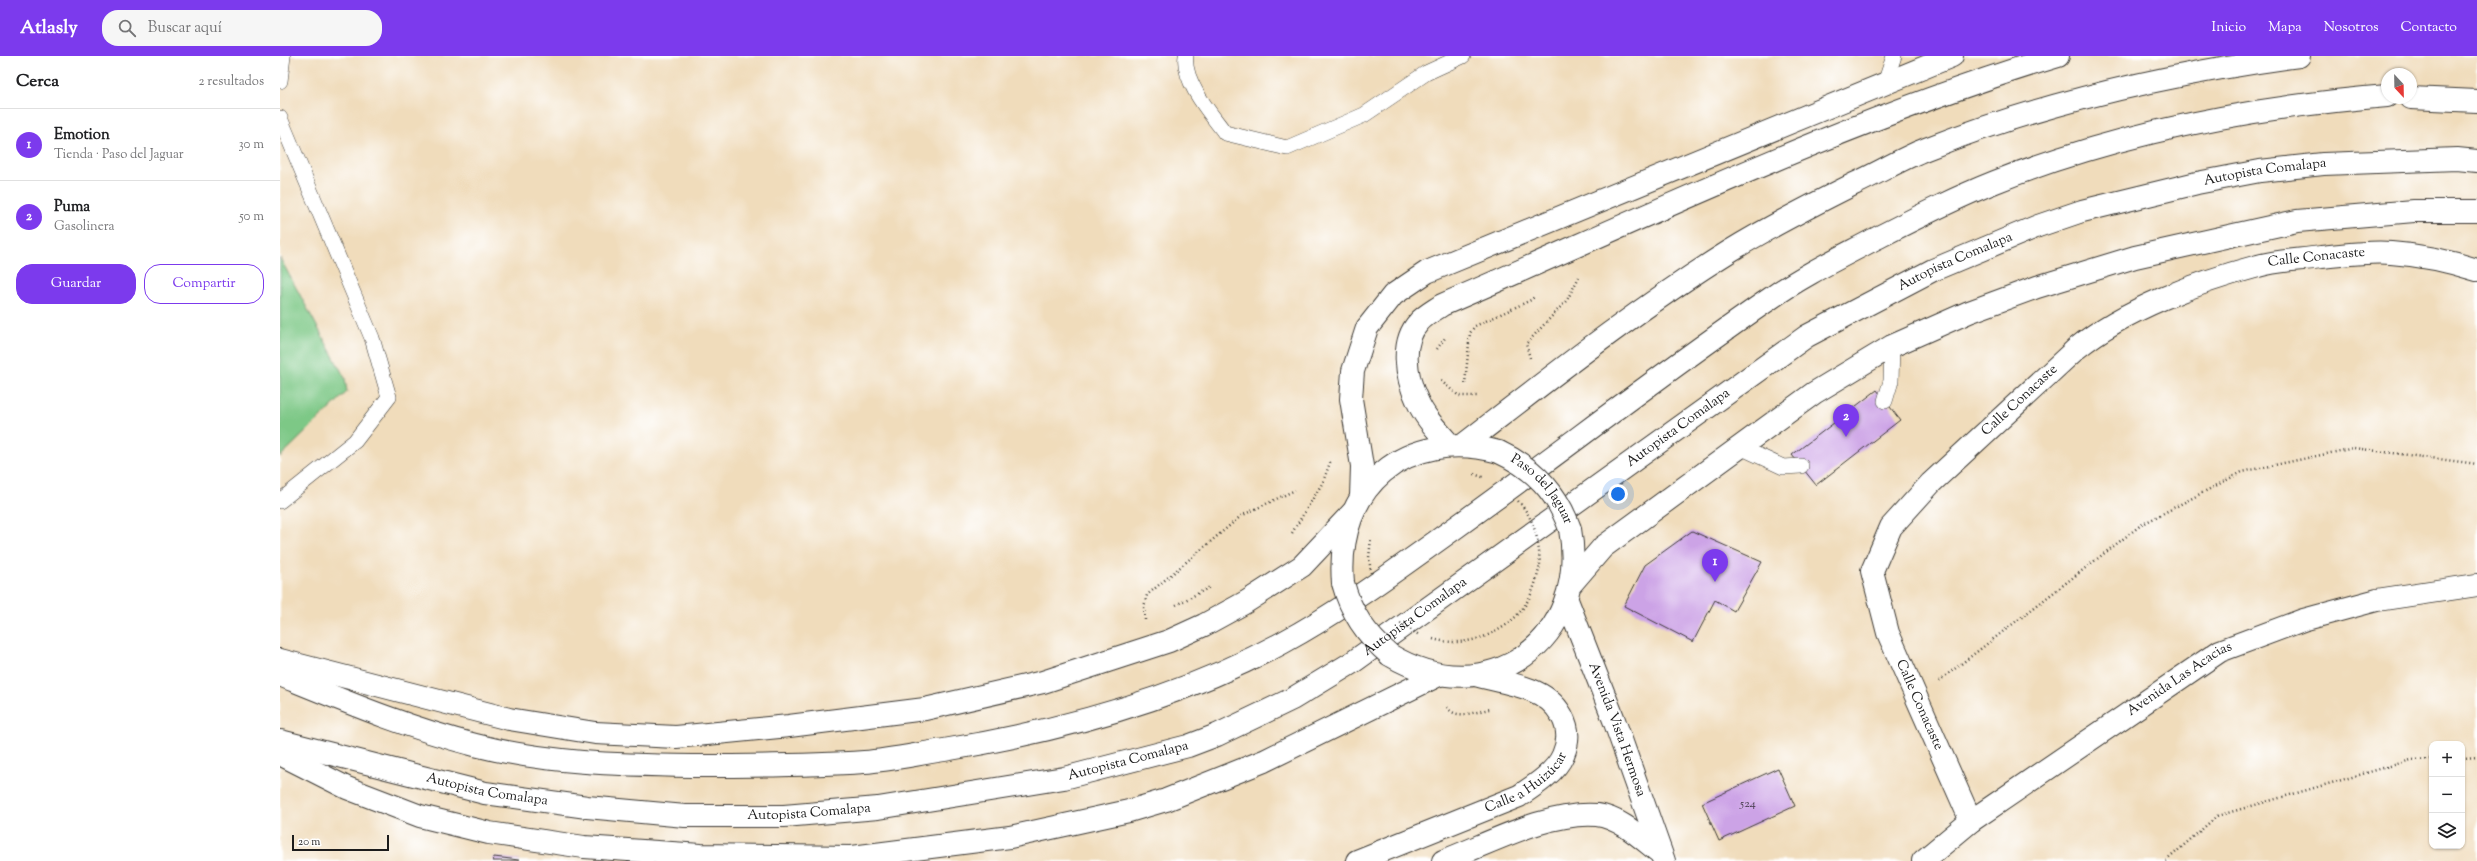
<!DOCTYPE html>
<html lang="es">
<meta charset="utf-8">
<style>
:root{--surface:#fff;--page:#f6f6f6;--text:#202124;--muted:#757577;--line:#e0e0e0;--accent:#7c3aed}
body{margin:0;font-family:"Sorts Mill Goudy",serif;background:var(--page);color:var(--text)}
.controls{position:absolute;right:12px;bottom:12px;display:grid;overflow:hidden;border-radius:8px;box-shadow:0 1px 3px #0004}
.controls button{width:36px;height:36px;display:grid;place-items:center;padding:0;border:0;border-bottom:1px solid var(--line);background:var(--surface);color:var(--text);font:20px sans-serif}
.compass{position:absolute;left:2101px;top:12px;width:36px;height:36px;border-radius:50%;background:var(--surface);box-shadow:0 1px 3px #0004;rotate:158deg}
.scale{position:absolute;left:12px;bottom:10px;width:97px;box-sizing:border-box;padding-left:4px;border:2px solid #1c1c1c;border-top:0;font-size:11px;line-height:14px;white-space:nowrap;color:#1c1c1c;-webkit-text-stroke:3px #fff;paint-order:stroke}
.you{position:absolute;left:1338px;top:438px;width:14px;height:14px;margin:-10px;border:3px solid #fff;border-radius:50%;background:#1a73e8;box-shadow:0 0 0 6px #1a73e833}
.badge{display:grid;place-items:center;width:26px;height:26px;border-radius:50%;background:var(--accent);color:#fff;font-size:13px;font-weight:700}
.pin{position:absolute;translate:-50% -33px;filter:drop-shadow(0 1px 2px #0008)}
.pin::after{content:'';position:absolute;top:21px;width:14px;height:12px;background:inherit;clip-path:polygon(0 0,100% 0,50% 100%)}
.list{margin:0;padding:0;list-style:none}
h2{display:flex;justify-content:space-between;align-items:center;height:52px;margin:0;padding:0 16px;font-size:17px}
h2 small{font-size:13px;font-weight:400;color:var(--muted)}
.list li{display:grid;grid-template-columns:26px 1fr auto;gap:12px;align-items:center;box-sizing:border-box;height:72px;padding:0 16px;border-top:1px solid var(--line)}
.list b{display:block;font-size:15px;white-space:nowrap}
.list p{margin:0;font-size:13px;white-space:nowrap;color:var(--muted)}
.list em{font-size:13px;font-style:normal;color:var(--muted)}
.actions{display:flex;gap:8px;padding:12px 16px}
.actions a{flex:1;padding:9px 0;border:1px solid var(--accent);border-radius:16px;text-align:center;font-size:14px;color:var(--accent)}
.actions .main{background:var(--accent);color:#fff}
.icon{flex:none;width:22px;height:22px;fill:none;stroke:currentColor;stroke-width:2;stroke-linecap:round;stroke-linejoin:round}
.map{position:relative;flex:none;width:2197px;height:805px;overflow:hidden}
header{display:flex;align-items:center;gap:24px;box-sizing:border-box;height:56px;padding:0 20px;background:var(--accent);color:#fff}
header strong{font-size:19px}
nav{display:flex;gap:22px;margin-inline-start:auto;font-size:14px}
.search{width:280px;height:36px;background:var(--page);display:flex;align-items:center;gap:10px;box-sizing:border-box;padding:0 14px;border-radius:16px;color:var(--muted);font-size:15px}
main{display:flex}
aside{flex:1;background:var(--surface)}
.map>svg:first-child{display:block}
</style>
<header>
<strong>Atlasly</strong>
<div class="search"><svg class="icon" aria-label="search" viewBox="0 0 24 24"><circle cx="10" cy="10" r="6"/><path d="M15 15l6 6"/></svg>Buscar aquí</div>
<nav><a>Inicio</a><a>Mapa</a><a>Nosotros</a><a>Contacto</a></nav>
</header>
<main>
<aside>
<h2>Cerca<small>2 resultados</small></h2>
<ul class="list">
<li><span class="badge">1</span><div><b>Emotion</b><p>Tienda · Paso del Jaguar</p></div><em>30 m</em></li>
<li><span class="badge">2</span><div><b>Puma</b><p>Gasolinera</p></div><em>50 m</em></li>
</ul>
<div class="actions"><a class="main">Guardar</a><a>Compartir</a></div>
</aside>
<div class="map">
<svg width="2197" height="805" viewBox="0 0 2197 805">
<rect width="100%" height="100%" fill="#fff"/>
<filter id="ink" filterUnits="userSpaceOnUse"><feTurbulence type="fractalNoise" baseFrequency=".025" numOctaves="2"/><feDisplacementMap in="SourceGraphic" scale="8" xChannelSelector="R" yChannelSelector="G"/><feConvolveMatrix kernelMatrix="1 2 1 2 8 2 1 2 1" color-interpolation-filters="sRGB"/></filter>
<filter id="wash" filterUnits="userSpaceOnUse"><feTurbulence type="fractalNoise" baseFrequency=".012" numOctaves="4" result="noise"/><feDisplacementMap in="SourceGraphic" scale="16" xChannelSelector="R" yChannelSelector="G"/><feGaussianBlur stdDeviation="0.9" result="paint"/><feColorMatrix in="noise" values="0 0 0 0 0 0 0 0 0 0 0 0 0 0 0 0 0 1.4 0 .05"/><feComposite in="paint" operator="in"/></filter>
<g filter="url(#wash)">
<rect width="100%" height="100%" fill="#f0dcbb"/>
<path fill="#7dc886" stroke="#4c7251" d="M0,202L65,322L67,336L0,401Z"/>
<g id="blocks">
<g fill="#cca3e6">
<path d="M1597,334L1620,364L1536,429L1512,399Z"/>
<path d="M1412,475L1482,506L1454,555L1435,544L1413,586L1344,550L1365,509Z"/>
<path d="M1498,712L1515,750L1439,785L1422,747Z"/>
<path d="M214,801L239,804V805H213Z"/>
</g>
</g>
</g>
<g filter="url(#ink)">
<use href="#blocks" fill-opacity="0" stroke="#3c3934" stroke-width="1"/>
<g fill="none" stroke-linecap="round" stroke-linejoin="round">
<defs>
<g id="service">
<path d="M906,0C902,25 931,58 945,77L1007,92L1084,59L1146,17L1183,0"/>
<path d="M0,25L3,0"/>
<path d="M1605,27L1614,0"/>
<path d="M0,62L92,282L109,341L75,385L0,445"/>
<path d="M1605,345L1611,325L1612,290"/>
<path d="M1460,391L1503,411L1521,410"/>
</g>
<g id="minor">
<path id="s1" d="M1691,765L1608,577L1592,515L1611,471L1651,427L1797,292C1845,253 1918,226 1978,210C1998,204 2021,204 2041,201C2064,199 2088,195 2111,197C2140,199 2169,205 2197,214"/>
<path id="s2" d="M1643,805L1691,765L1940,595L2023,564L2097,544L2197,529"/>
</g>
<g id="tertiary">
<path id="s3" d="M1287,544L1334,664L1384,805"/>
<path id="s4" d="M1077,805L1239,740C1254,730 1276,716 1283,699C1296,670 1277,644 1251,634C1233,627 1213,624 1195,619"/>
<path d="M1163,805C1208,788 1268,755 1317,759C1341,762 1362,783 1380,797"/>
</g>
<g id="trunk">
<path d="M2131,42L2197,45"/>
<path d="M1170,389C1158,375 1144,361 1137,344C1126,321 1120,286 1139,266C1145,259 1155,254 1162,249C1364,162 1566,64 1778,0"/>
<path d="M1183,389C1270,322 1357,253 1450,195C1489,171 1532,149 1574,128C1598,117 1621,103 1646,93C1765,46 1893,17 2019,0"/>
<path d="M1081,441L1082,410L1071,343L1073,315L1087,272L1113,239L1147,216L1672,0"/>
<path d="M1063,527C1055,431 1126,371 1219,396"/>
<path d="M1292,527L1323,491L1534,337L1612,290L1689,256L1757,231L1855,201L2017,165L2134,155H2197"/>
<path d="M1110,599C1208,658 1310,584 1290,473"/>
<path d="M0,604L229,663L315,677L396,681L509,670L645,653L763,626L889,585L924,569L966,546L1022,510L1072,457"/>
<path d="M0,619C64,645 128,672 195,689C265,707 339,709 412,710C469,710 527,710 584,706C611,704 637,698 664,694C780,675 898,643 1002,587C1063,554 1119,512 1175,472C1281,396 1383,316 1491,242C1522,220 1557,203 1591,185C1632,164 1672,143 1715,126C1840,76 1973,51 2107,40"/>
<path id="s5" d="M0,685L205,737L307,751L405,760H504L598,752L784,722L908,690L937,679L1012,643L1073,606L1527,280L1653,214L1758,170L1802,155L1917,127L1980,115L2043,108L2177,103L2197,105"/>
<path d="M0,698L67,732L140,760L209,777L304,791L421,799L572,801L730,781L849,755L886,744L984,705L1159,619"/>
</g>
</defs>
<use href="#service" stroke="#3c3934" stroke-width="16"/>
<use href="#minor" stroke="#3c3934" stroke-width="24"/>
<use href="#tertiary" stroke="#3c3934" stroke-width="24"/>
<use href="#trunk" stroke="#3c3934" stroke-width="24"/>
<g stroke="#3c3934" stroke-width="2.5" stroke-dasharray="1 3" stroke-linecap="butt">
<path d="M1157,293L1165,282"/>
<path d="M1250,302L1246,288L1287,244L1299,221"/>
<path d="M1161,325L1179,340H1198"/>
<path d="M1185,328L1190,277L1195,270L1251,244L1255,240"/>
<path d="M1012,477L1043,426L1051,404"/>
<path d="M896,549L930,531"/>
<path d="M865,564L864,551L867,539L961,460L1015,434"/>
<path d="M1153,583C1187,593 1229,577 1247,546C1254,534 1257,522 1260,509"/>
<path d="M1659,625L1861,469L1962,416L2074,392L2197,408"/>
<path d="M1167,651C1176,665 1197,655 1210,653"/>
<path d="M2182,702L2197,701"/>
<path d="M1886,805L1937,760L2131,704L2152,703"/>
</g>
<use href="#service" stroke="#fff" stroke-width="15"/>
<use href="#minor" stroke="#fff" stroke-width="22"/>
<use href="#tertiary" stroke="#fff" stroke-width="22"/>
<use href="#trunk" stroke="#fff" stroke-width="22"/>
<defs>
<g id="trunk-bridge">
<path id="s6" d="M1219,396C1254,412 1277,436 1290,473"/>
<path d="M1063,527C1071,557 1086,579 1110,599"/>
</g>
</defs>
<use href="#trunk-bridge" stroke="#3c3934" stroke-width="24" stroke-linecap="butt"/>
<g stroke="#3c3934" stroke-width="2.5" stroke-dasharray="1 3" stroke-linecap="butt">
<path d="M1194,418L1205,422"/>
<path d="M1238,445C1255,463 1259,485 1260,509"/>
<path d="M1091,517L1089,502L1091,482"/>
<path d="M1120,567L1139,579"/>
</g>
<use href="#trunk-bridge" stroke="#fff" stroke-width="22"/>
</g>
</g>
<g text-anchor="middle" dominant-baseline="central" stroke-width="4" stroke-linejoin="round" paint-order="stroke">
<g font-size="12" fill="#483e4e">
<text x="1468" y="748">524</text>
</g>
<g font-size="14" fill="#1c1c1c" stroke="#fff">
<text stroke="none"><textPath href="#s5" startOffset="2157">Autopista Comalapa</textPath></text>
<text stroke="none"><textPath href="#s1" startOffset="835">Calle Conacaste</textPath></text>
<text stroke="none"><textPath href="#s5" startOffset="1833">Autopista Comalapa</textPath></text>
<text stroke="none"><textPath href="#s1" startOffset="498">Calle Conacaste</textPath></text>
<text stroke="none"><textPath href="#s5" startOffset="1509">Autopista Comalapa</textPath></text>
<text stroke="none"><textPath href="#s6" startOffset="58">Paso del Jaguar</textPath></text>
<text stroke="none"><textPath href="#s5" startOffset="1185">Autopista Comalapa</textPath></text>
<text stroke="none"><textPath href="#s2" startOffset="315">Avenida Las Acacias</textPath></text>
<text transform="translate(1639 649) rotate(66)">Calle Conacaste</text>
<text stroke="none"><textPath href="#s3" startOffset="139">Avenida Vista Hermosa</textPath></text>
<text stroke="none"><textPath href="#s5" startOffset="861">Autopista Comalapa</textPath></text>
<text stroke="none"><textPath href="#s4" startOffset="188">Calle a Huizúcar</textPath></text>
<text stroke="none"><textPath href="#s5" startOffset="213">Autopista Comalapa</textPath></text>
<text stroke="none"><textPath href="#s5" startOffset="537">Autopista Comalapa</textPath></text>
</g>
</g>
</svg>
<div class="controls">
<button>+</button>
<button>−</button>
<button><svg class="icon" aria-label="layers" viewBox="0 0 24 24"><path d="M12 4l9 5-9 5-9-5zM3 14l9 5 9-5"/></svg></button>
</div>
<svg class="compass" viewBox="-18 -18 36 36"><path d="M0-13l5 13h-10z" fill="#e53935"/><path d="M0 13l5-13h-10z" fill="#757577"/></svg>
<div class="scale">20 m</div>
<div class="you"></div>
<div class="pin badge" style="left:1435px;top:526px">1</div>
<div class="pin badge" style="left:1566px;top:381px">2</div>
</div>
</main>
